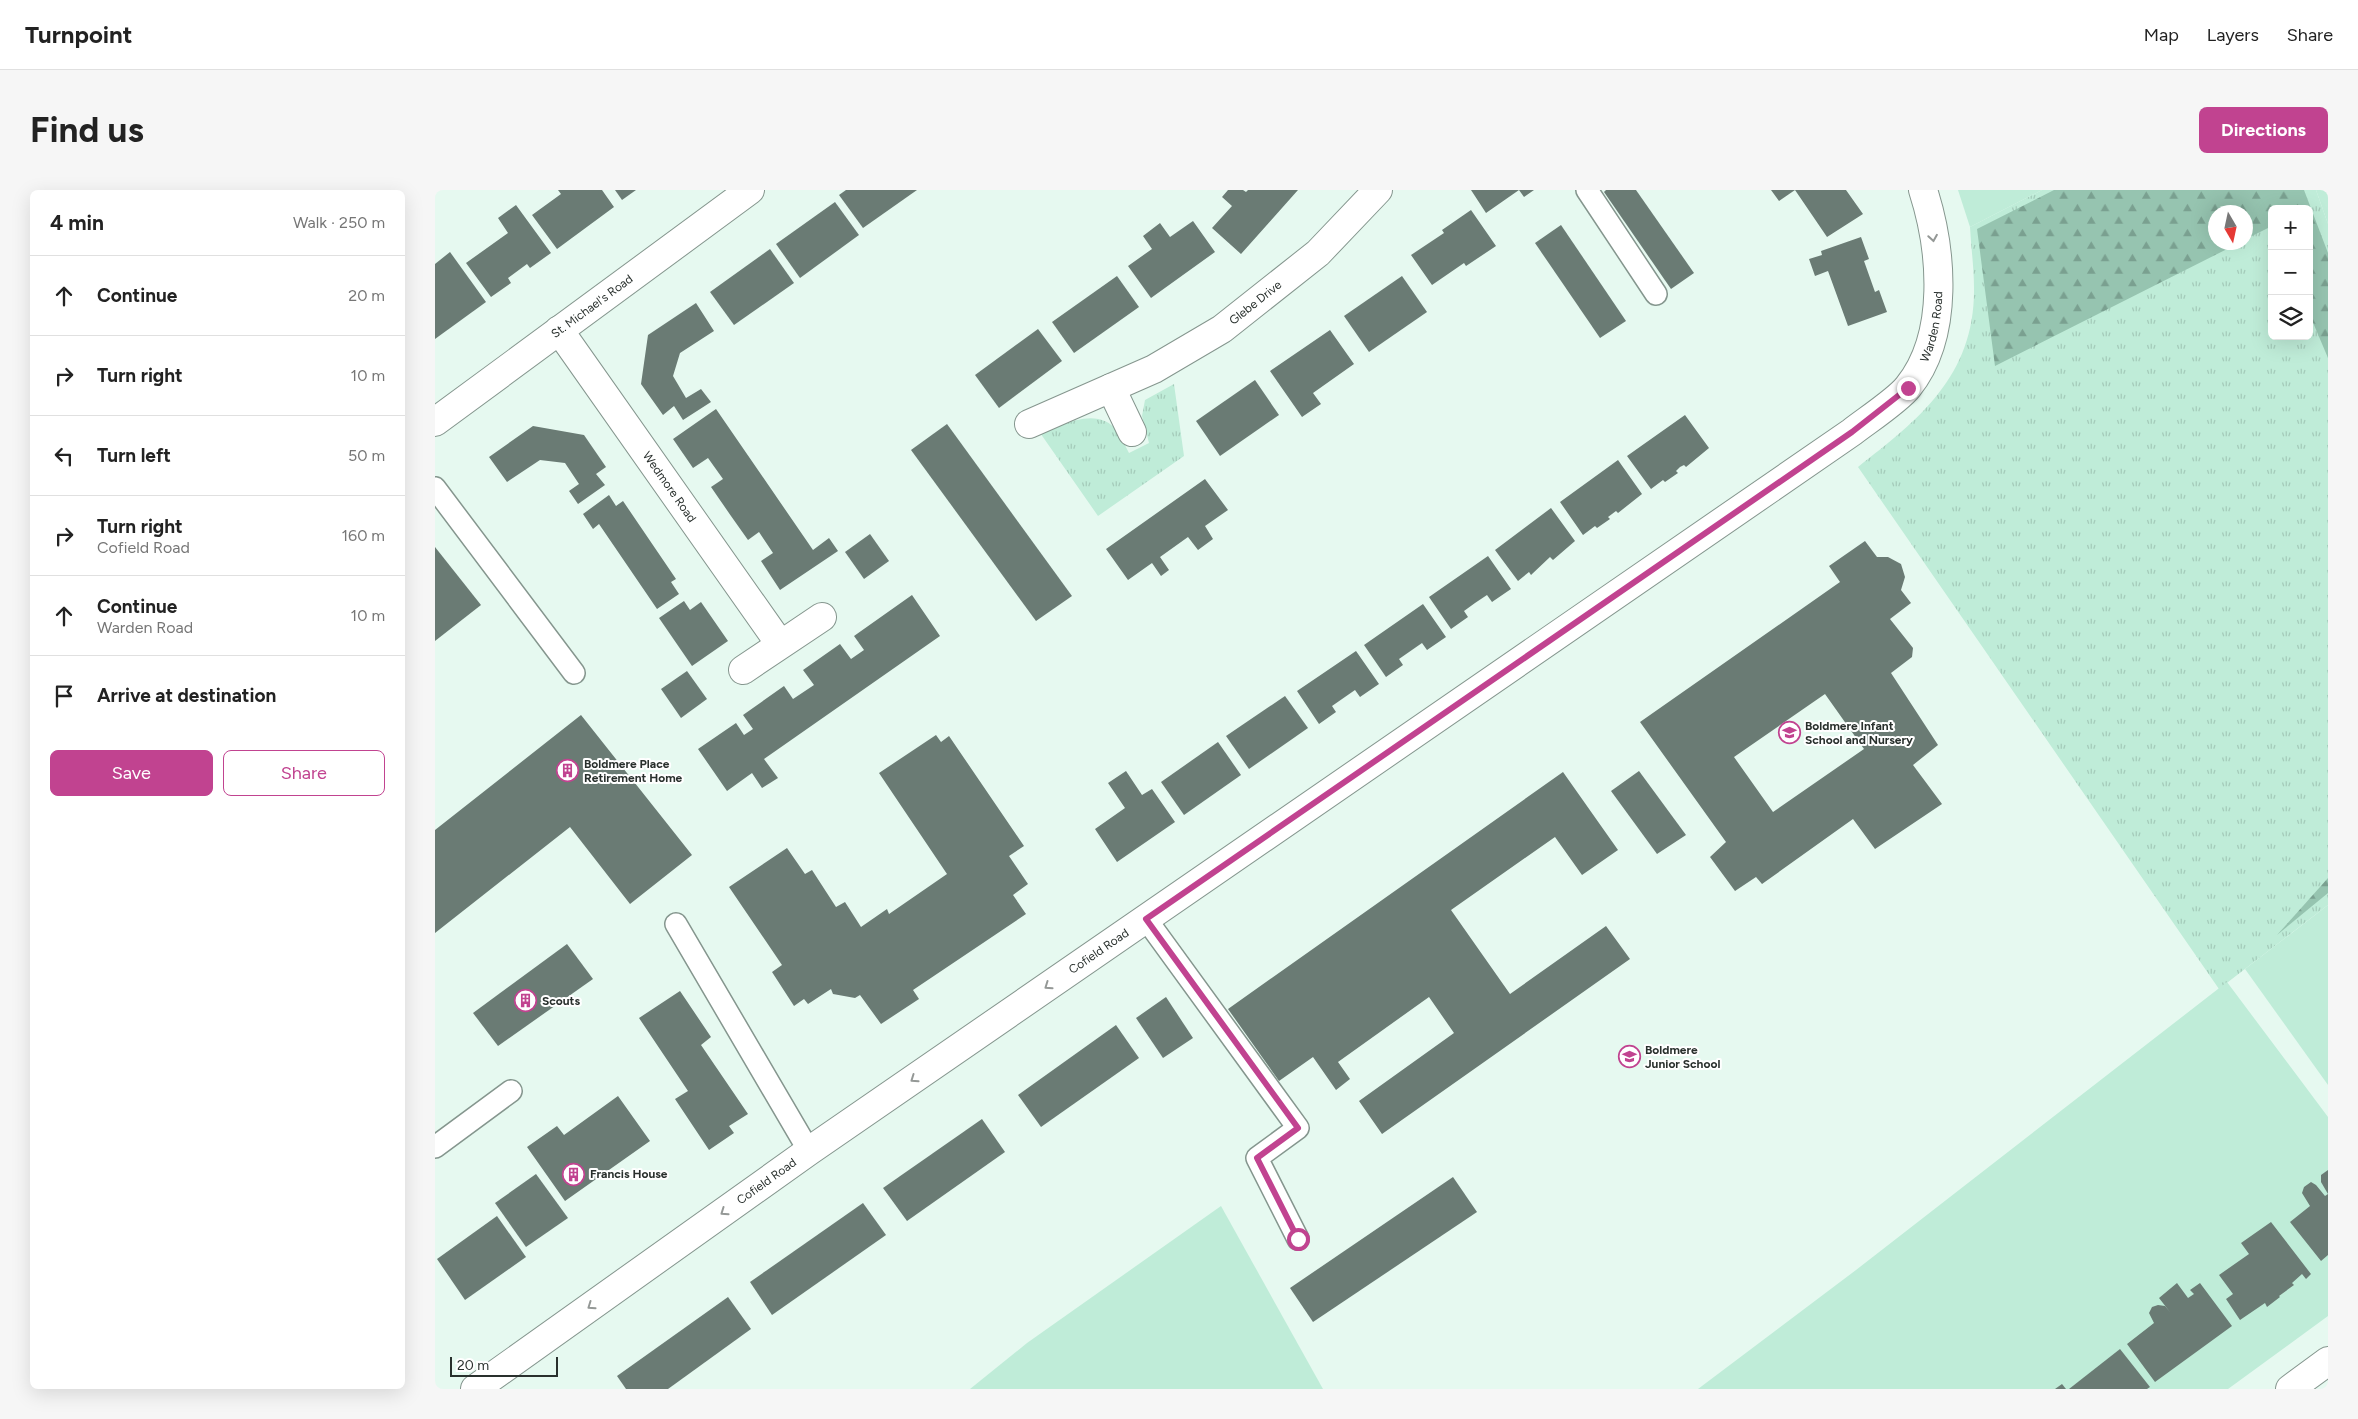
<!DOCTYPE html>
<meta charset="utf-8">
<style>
:root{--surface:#fff;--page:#f6f6f6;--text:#222;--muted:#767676;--line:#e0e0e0;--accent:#c14390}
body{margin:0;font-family:Figtree,sans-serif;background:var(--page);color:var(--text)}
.controls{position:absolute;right:15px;top:15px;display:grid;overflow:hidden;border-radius:8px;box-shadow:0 5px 20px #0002}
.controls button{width:45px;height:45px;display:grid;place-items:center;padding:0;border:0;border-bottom:1px solid var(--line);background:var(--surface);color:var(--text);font:25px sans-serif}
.compass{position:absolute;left:1773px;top:15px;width:45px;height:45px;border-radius:50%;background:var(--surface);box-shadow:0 5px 20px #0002;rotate:171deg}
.scale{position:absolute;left:15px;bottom:12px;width:108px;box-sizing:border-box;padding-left:5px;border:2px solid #29302d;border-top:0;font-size:14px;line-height:18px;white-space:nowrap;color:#29302d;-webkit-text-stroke:4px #fff;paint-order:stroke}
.stop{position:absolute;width:15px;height:15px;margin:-11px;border:4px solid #c14390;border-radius:50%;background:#fff}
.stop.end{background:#c14390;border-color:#fff;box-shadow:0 1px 5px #0008}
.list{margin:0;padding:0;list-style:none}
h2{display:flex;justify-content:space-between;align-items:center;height:65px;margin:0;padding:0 20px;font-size:21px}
h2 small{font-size:16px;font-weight:400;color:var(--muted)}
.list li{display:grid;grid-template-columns:32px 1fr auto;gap:15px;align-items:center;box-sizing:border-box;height:80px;padding:0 20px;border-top:1px solid var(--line)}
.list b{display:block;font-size:19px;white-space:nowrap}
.list p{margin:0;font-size:16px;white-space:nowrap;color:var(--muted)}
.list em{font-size:16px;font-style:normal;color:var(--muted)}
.actions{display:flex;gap:10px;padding:15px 20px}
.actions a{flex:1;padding:11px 0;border:1px solid var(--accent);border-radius:8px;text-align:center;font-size:18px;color:var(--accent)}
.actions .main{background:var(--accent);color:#fff}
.icon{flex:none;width:28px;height:28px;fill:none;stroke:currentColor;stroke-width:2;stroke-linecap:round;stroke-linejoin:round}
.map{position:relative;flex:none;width:1893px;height:1199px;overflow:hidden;border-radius:8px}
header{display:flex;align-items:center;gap:30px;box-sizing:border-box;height:70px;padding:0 25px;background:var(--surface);border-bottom:1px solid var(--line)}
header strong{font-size:24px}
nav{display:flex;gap:28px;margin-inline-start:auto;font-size:18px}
.intro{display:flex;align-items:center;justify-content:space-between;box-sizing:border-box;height:120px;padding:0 30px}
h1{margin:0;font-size:35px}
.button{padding:12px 22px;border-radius:8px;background:var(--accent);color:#fff;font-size:18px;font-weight:700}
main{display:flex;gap:30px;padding:0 30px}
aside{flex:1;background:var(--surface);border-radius:8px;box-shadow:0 5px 20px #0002}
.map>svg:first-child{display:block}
</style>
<header>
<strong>Turnpoint</strong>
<nav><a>Map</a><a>Layers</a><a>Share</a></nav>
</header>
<div class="intro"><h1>Find us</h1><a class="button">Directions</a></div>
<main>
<aside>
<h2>4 min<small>Walk · 250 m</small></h2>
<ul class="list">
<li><svg class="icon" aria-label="ahead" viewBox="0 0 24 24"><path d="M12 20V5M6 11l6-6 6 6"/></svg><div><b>Continue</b></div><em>20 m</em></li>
<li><svg class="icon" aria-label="right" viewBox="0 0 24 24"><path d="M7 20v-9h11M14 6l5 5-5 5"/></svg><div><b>Turn right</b></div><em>10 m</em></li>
<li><svg class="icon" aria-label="left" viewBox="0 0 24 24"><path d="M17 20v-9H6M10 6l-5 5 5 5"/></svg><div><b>Turn left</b></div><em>50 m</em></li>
<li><svg class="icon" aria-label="right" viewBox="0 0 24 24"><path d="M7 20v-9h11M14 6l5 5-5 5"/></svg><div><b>Turn right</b><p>Cofield Road</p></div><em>160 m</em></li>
<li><svg class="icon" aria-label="ahead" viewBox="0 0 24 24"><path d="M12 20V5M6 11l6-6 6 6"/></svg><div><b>Continue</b><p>Warden Road</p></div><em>10 m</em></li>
<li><svg class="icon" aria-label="arrive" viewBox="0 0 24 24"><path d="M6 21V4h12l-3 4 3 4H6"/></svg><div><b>Arrive at destination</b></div></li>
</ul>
<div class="actions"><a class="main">Save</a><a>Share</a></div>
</aside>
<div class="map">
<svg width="1893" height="1199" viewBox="0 0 1893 1199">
<defs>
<pattern id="grass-tufts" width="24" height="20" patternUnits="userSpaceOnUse" patternTransform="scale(1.25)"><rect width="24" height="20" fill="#bfecd8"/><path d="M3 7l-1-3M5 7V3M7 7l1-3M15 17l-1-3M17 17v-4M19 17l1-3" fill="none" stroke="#a4cbba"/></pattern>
<pattern id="forest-firs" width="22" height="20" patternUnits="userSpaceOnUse" patternTransform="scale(1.25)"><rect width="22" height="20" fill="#96c4b0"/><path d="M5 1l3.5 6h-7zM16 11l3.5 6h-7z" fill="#7aa090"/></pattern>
</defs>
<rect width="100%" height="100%" fill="#e6f9f0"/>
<g fill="url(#grass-tufts)" fill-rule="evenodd">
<path d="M1607,0H1881L1893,34V715L1784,799L1423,277C1485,229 1540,185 1539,98C1539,78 1536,57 1535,37ZM1837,19H1874V146H1837ZM1780,22H1810V52H1780Z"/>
<path d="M739,194L749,266L663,326L594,227L615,215L626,235C646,228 668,222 683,242C687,248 690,256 694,263L714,253L707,226L710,210Z"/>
</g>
<g fill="url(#forest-firs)">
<path d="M1619,0H1869L1893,63V168L1874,123V19H1837V36L1811,49L1810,22H1780V52L1804,53L1560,176L1542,39Z"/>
<path d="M1893,688V703L1842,745Z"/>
</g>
<g fill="#bfecd8">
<path d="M1523,0H1607L1535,37Z"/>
<path d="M1881,0H1893V34Z"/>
<path d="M1893,715V895L1810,779Z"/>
<path d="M1792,792L1893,927V1126L1793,1199H1263L1421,1080Z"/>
<path d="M786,1016L888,1199H535L592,1153Z"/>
</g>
<g fill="#6a7b74" fill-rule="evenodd">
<path d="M123,0H167L179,17L122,59L97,25L126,4Z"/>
<path d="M180,0H201L187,10Z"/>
<path d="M411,0H482L428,38L404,5Z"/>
<path d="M793,0H808L811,2L813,0H863L806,64L777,38L797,16L787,7Z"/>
<path d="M1036,0H1099L1089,7L1084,0L1051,23Z"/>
<path d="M1171,0H1201L1259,83L1236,99L1169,2Z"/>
<path d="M1336,0H1411L1428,24L1392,47L1360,0L1344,11Z"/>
<path d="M400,12L424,45L365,88L341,54Z"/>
<path d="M81,15L116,63L95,78L92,74L73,88L76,93L56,107L31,73L73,43L63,28Z"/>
<path d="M1036,20L1061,56L1031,76L1029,73L997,95L976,65L1009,43L1007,40Z"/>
<path d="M758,31L780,62L716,108L693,76L717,59L708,46L725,33L735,47Z"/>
<path d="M1126,35L1191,131L1165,148L1100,53Z"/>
<path d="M1426,47L1434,69L1429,71L1440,102L1444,100L1452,122L1413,136L1393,81L1380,86L1374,69L1387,65L1386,61Z"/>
<path d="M335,59L359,93L299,135L275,102Z"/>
<path d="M15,62L51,112L0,149V74Z"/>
<path d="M682,86L704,117L639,163L617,132Z"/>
<path d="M967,86L992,122L934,162L909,126Z"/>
<path d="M261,113L279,141L245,163L238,186L251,208L266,199L276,212L248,230L239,216L228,225L206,194L213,145Z"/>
<path d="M603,139L627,171L564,218L540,185Z"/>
<path d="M895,140L919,174L878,203L886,214L867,227L835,181Z"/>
<path d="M820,190L844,225L785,266L761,231Z"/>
<path d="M281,219L378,360L394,348L403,361L345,400L326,371L338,363L324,342L313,350L296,326L276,297L288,289L273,268L258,278L238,249Z"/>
<path d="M1250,225L1274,258L1251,277L1249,275L1245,277L1241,281L1243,283L1230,292L1228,290L1216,299L1192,266Z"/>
<path d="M512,234L637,406L601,431L476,260Z"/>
<path d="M98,236L149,245L171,277L161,284L170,295L143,314L134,301L144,294L130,273L105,270L72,292L54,267Z"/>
<path d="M1183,270L1207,304L1183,323L1181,321L1173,327L1175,329L1162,338L1160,336L1148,345L1125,312Z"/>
<path d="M770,289L793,320L770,336L778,349L763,360L753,347L725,367L734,380L726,386L717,373L693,390L671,359Z"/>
<path d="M174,305L181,316L188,311L241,389L236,392L244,404L222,419L164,334L158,339L148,324Z"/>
<path d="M1116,318L1140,351L1118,370L1115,367L1096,385L1094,382L1083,391L1060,360Z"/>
<path d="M435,344L454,371L429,389L410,362Z"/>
<path d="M1430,351L1442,367H1453L1466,374L1470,387L1466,400L1476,413L1455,429L1478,458L1477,467L1456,483L1503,555L1478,575L1507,614L1440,659L1418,629L1327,694L1321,687L1300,701L1275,667L1291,652L1205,532L1405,392L1394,376ZM1390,504L1429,559L1338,622L1299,567Z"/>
<path d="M0,357L46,415L0,451Z"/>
<path d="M1053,366L1076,399L1057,412L1052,405L1040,413L1029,421L1033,427L1016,439L994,407Z"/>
<path d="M477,405L505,446L329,569L343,588L327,598L317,583L292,601L263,559L301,533L309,545L318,539L308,525L349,496L358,509L379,495L368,480L405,454L416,469L429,460L419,446Z"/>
<path d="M249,411L255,420L266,412L293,451L257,476L224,428Z"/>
<path d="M988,414L1011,447L992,460L987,453L964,469L968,475L951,487L929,455Z"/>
<path d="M921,461L944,494L925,507L920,500L897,516L901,522L884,534L862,501Z"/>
<path d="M252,481L272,509L246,528L226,499Z"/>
<path d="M850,506L873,538L814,579L791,546Z"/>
<path d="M146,525L257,665L195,714L135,637L0,743V640Z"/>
<path d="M501,545L506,552L514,546L589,656L574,666L593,694L578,705L591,724L478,800L484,809L446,834L425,805L420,808L398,804L396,799L373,814L369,809L359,816L337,782L347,775L294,697L352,658L370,684L377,680L401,717L410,712L426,737L452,719L454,724L512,684L444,583Z"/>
<path d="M783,552L806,585L749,625L726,592Z"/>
<path d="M691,581L707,605L717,599L740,632L682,672L660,639L690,618L673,593Z"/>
<path d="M1204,581L1251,645L1222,664L1176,601Z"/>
<path d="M1128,582L1183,660L1147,685L1120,647L1016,720L1075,804L1171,736L1195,769L947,944L924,911L1019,843L994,807L903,872L915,889L901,900L878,867L844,891L793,819Z"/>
<path d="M132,754L158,789L63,856L38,823Z"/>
<path d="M245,801L276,847L266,855L313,924L294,936L299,943L274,960L240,909L253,901L204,828Z"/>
<path d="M731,807L758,848L728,868L701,828Z"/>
<path d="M681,835L704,868L606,937L583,905Z"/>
<path d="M183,906L215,951L130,1011L92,957L122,936L129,945Z"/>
<path d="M547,929L570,962L472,1031L448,998Z"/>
<path d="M1893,980V1004L1886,992V985Z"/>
<path d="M101,984L133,1028L91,1057L60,1013Z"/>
<path d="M1018,987L1042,1022L878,1132L855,1098Z"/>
<path d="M1876,992L1881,995L1890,1006L1893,1004V1065L1886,1071L1855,1032L1875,1016L1867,1003L1869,997Z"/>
<path d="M428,1013L451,1045L337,1125L315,1092Z"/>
<path d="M62,1026L91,1067L30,1110L2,1069Z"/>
<path d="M1836,1032L1876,1084L1871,1089L1867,1084L1857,1093L1859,1095L1844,1106L1845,1107L1832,1117L1830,1113L1805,1130L1791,1109L1798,1104L1784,1085L1814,1064L1806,1053Z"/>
<path d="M1742,1093L1753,1108L1759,1104L1755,1100L1765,1093L1797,1136L1720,1192L1692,1154L1719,1133L1714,1123L1717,1117L1723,1115L1730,1116L1735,1122L1724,1108Z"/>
<path d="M293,1107L316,1139L233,1199H191L182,1186Z"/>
<path d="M1685,1159L1715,1197L1712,1199H1634Z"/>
<path d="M1627,1194L1631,1199H1620Z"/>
</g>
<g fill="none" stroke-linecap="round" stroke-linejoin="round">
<defs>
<g id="lane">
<path d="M1152,0L1221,104"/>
<path d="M0,298L139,483"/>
<path d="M711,729L863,938L822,968L863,1049"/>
<path d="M241,734L374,961"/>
<path d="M0,957L76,901"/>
</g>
<g id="street">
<path id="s1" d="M124,140L345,454"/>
<path d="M676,198L697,242"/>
<path id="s2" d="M0,232L315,0"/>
<path id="s3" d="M594,234L719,179L787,139L883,63L943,0"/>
<path d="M308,480L387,427"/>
<path id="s4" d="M40,1199L374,961L1417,242C1431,231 1463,210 1473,197C1515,145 1507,59 1488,0"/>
</g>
<path id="secondary" d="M1855,1199L1893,1171"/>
</defs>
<use href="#lane" stroke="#85968e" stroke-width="24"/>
<use href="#street" stroke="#85968e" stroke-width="30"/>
<use href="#secondary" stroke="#85968e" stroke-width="30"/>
<use href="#lane" stroke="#fff" stroke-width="21"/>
<use href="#street" stroke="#fff" stroke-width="28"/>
<use href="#secondary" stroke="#fff" stroke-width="28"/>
</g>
<defs><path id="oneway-chevron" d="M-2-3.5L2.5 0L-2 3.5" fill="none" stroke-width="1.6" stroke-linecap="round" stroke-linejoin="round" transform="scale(1.25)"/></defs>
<g stroke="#949896">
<use href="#oneway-chevron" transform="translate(1498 48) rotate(81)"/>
<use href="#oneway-chevron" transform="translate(613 796) rotate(145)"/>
<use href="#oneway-chevron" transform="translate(479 889) rotate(145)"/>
<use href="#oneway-chevron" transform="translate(289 1022) rotate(145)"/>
<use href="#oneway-chevron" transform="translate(156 1116) rotate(145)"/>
</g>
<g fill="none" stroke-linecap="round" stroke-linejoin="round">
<path stroke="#c14390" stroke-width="6" d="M863,1049L822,968L863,938L711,729L1417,242L1473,198"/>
</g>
<defs>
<symbol id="school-ring" viewBox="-11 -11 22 22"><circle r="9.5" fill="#fff" stroke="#c14390" stroke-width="1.5"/><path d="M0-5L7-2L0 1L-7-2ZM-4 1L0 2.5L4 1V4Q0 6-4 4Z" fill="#c14390"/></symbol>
<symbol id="building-ring" viewBox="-11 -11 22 22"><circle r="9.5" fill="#fff" stroke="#c14390" stroke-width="1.5"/><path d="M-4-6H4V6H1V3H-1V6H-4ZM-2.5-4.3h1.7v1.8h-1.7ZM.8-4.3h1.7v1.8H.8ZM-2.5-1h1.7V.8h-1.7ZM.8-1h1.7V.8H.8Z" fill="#c14390"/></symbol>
</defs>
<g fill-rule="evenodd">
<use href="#school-ring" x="1342" y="530" width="25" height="25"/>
<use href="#building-ring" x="120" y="568" width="25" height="25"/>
<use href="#building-ring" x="78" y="798" width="25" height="25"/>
<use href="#school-ring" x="1182" y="854" width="25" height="25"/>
<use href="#building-ring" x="126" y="972" width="25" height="25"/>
</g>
<g text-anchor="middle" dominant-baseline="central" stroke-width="4" stroke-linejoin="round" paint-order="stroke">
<g font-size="12" fill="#29302d" stroke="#fff">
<text stroke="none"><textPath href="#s3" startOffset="258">Glebe Drive</textPath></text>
<text stroke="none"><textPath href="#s2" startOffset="195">St. Michael's Road</textPath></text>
<text stroke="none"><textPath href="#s4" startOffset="1815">Warden Road</textPath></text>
<text stroke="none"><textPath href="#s1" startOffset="192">Wedmore Road</textPath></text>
<text stroke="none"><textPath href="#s4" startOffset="762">Cofield Road</textPath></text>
<text stroke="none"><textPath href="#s4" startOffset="358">Cofield Road</textPath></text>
</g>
<g font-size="12" font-weight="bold" fill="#29302d" stroke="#fff" text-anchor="start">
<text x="1370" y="536">Boldmere Infant<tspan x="1370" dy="14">School and Nursery</tspan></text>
<text x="149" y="574">Boldmere Place<tspan x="149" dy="14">Retirement Home</tspan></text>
<text x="107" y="811">Scouts</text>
<text x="1210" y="860">Boldmere<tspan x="1210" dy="14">Junior School</tspan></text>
<text x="155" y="984">Francis House</text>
</g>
</g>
</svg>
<div class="controls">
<button>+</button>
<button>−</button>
<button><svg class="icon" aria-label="layers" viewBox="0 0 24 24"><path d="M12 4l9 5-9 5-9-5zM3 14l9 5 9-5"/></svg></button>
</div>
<svg class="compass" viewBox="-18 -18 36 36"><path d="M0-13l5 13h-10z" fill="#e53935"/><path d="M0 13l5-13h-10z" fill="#767676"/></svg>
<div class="scale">20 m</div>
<div class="stop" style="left:863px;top:1049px"></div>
<div class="stop end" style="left:1473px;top:198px"></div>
</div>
</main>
